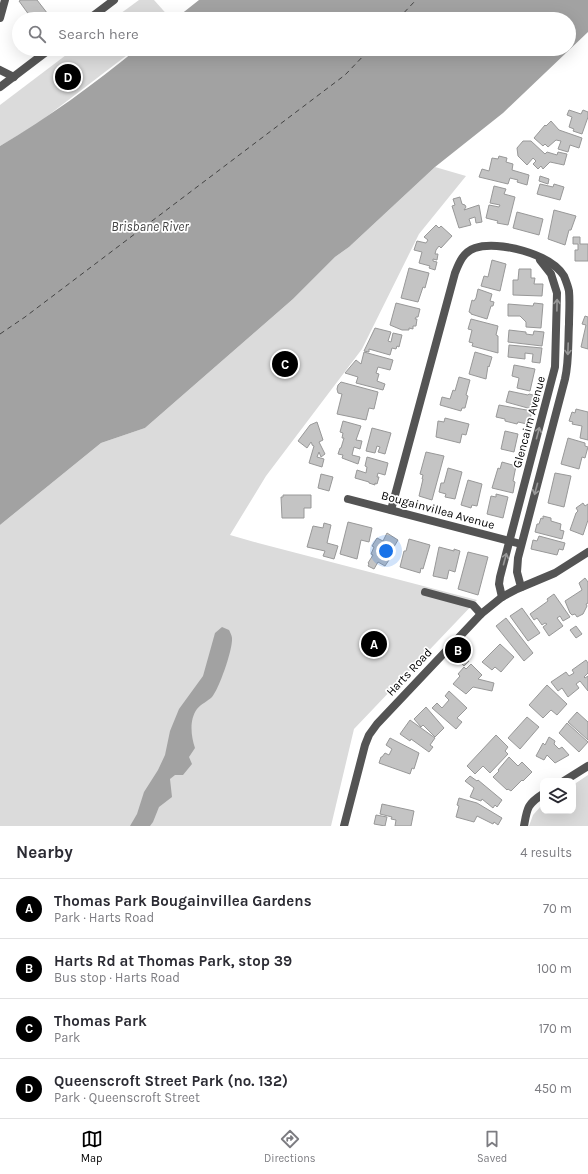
<!DOCTYPE html>
<meta charset="utf-8">
<style>
:root{--surface:#fff;--page:#f2f2f3;--text:#2b2b33;--muted:#7c7c81;--line:#e1e1e2;--accent:#000}
body{margin:0;font-family:Karla,sans-serif;background:var(--page);color:var(--text)}
.controls{position:absolute;right:12px;bottom:12px;display:grid;overflow:hidden;border-radius:8px;box-shadow:0 4px 16px #0002}
.controls button{width:36px;height:36px;display:grid;place-items:center;padding:0;border:0;border-bottom:1px solid var(--line);background:var(--surface);color:var(--text);font:20px sans-serif}
.you{position:absolute;left:386px;top:551px;width:14px;height:14px;margin:-10px;border:3px solid #fff;border-radius:50%;background:#1a73e8;box-shadow:0 0 0 6px #1a73e833}
.badge{display:grid;place-items:center;width:26px;height:26px;border-radius:50%;background:var(--accent);color:#fff;font-size:13px;font-weight:700}
.pin{position:absolute;translate:-50% -50%;border:2px solid #fff;box-shadow:0 1px 4px #0006}
.list{margin:0;padding:0;list-style:none}
h2{display:flex;justify-content:space-between;align-items:center;height:52px;margin:0;padding:0 16px;font-size:17px}
h2 small{font-size:13px;font-weight:400;color:var(--muted)}
.list li{display:grid;grid-template-columns:26px 1fr auto;gap:12px;align-items:center;box-sizing:border-box;height:60px;padding:0 16px;border-top:1px solid var(--line)}
.list b{display:block;font-size:15px;white-space:nowrap}
.list p{margin:0;font-size:13px;white-space:nowrap;color:var(--muted)}
.list em{font-size:13px;font-style:normal;color:var(--muted)}
.icon{flex:none;width:22px;height:22px;fill:none;stroke:currentColor;stroke-width:2;stroke-linecap:round;stroke-linejoin:round}
.map{position:relative;flex:none;width:588px;height:826px;overflow:hidden}
.search{position:absolute;background:var(--surface);box-shadow:0 4px 16px #0002;left:12px;right:12px;top:12px;height:44px;display:flex;align-items:center;gap:10px;box-sizing:border-box;padding:0 14px;border-radius:22px;color:var(--muted);font-size:15px}
.sheet{height:292px;background:var(--surface)}
nav{display:flex;justify-content:space-around;align-items:center;box-sizing:border-box;height:56px;border-top:1px solid var(--line);background:var(--surface);font-size:11px;color:var(--muted)}
nav a{display:grid;justify-items:center;gap:2px}
nav .on{color:var(--accent)}
.map>svg:first-child{display:block}
</style>
<div class="map">
<svg width="588" height="826" viewBox="0 0 588 826">
<rect width="100%" height="100%" fill="#fff"/>
<g fill="#dbdbdb">
<path d="M139,0H154L171,19H113Z"/>
<path d="M74,49H135L37,124L0,146V105Z"/>
<path d="M435,167L466,176L419,234L362,349L266,476L230,535L258,543L477,600L354,729L331,826H0V525L101,443L145,428L293,299L335,257L349,247Z"/>
<path d="M588,775V826H529L533,815L543,804V811H573V785Z"/>
</g>
<g fill="#a2a2a2">
<path d="M199,0H588V32L503,113L435,167L349,247L335,257L293,299L145,428L101,443L0,525V146C49,117 93,85 137,49H569V19H175Z"/>
<path d="M222,627L229,630C230,632 232,636 232,638C233,649 219,689 212,697C208,701 201,704 197,709C189,720 191,736 195,748L189,757L192,764L183,775H175L170,779L172,797L159,807L153,822L150,826H130L137,814L144,792L158,770L165,755L170,731L179,709L203,676L215,633Z"/>
</g>
<g fill="none" stroke-linecap="round" stroke-linejoin="round">
<g stroke="#434343" stroke-width="1" stroke-dasharray="5 4" stroke-linecap="butt">
<path d="M398,19L416,0"/>
<path d="M0,334L25,317L345,75L370,49"/>
</g>
</g>
<g fill="#c4c4c4" stroke="#989898">
<path d="M21,0H37L51,18L49,19H32L19,1Z"/>
<path d="M569,110L581,114L583,110L588,112V117L582,134L573,131L574,129L569,127L572,117L567,115Z"/>
<path d="M551,121L559,130L582,138L579,148L570,145L568,152L558,149L561,141L556,140L548,147L545,144L543,146L534,138L545,125L546,126Z"/>
<path d="M523,141H531L545,154L547,152L557,155L558,152L567,154L564,165L550,162L543,169L541,166L538,169L533,164L536,161L533,158L527,165L518,156L517,148Z"/>
<path d="M499,156L507,158L506,162L513,164L512,170L529,175L527,185L517,182L518,180L510,178L508,184L479,177L482,169L489,171L492,158L498,159Z"/>
<path d="M540,176L549,179L548,184L539,181Z"/>
<path d="M540,184L553,187L554,184L564,187L560,200L537,194Z"/>
<path d="M494,186L506,189L504,194L515,197L508,225L497,223L498,221L486,218L489,205L499,207L500,205L490,203Z"/>
<path d="M460,197L462,204L465,205L466,207L464,210L479,205L482,222L476,223L475,217L469,219L471,225L459,228L452,206L455,205L453,199Z"/>
<path d="M554,210L576,216L571,230H569L565,245L548,239Z"/>
<path d="M517,212L543,219L539,235L513,228Z"/>
<path d="M436,225L439,228L441,226L452,236L441,248L439,246L436,250L435,254H438L437,260L433,259V261L437,262L435,270L429,268L430,266L419,263L422,252L414,250L417,241L426,243L428,240L424,237Z"/>
<path d="M573,237H580V244H588V261H575V250H578V244H573Z"/>
<path d="M492,260L506,264L500,291L481,286L484,276L488,277Z"/>
<path d="M409,268L429,273L425,288L423,287L418,302L401,298Z"/>
<path d="M519,269H531V278H535L534,284H543L542,296L513,295V280H518Z"/>
<path d="M478,289L492,294L490,301L494,302L493,306H491L487,319L471,314V313L469,312L472,300L474,301L476,298Z"/>
<path d="M396,303L420,309L418,317H416L415,319H417L416,326H413V329L409,328V330H402L390,325Z"/>
<path d="M534,303L543,304L541,328L526,327V322L520,316H508V304L533,306Z"/>
<path d="M585,316L588,317V349L581,347L586,325L582,324Z"/>
<path d="M471,319L498,326L496,335L498,336V353L472,346L473,343L469,342L472,330L468,329Z"/>
<path d="M375,328L391,332L388,341L391,342L393,333L402,335L399,347L397,346L396,349L392,348L390,355L369,349V352L364,351Z"/>
<path d="M509,330L526,332V334L533,335L534,331L544,332L542,346L508,342Z"/>
<path d="M509,345L542,348L540,363L532,362L533,354L525,353V359L508,357Z"/>
<path d="M364,352L393,360L390,370L378,367L376,373L379,374L377,381L385,384L383,390L356,383L358,377L345,373L356,360L361,364Z"/>
<path d="M475,352L492,357L489,367L488,366L486,379L469,374Z"/>
<path d="M514,365L535,369L530,391L517,388L519,378L512,376Z"/>
<path d="M459,377L470,380L466,395L468,396L465,408H462L461,411L440,405L442,397L450,399L453,390L455,391Z"/>
<path d="M341,382L378,392L374,409L369,408L366,420L337,414L342,394L338,393L337,389L338,385Z"/>
<path d="M509,391L528,395L529,394L537,396L535,410L506,402Z"/>
<path d="M499,405L532,411L530,419L528,418L527,424L518,422L517,424L505,421V419L496,417Z"/>
<path d="M576,409L588,412V440L580,438L582,426L572,424L573,422L569,421L572,412L575,413Z"/>
<path d="M445,418L469,424L466,435L462,434L460,443L436,437L438,421L444,422Z"/>
<path d="M343,421L361,426L356,440L362,441L360,449L354,447L352,455L360,457L358,464L342,458L343,455L338,454L340,448H341L344,438H342L343,433L340,432Z"/>
<path d="M317,422L323,440L319,442L325,454L321,457L319,452L317,457L324,459L322,467L309,463L314,446L312,445V444L311,442L307,448L298,441L310,425Z"/>
<path d="M372,428L391,433L385,454L378,452L380,447L377,446L375,453L366,451Z"/>
<path d="M505,431L518,434L514,452L501,449Z"/>
<path d="M568,438L585,443V446L588,447L585,458L582,457L579,469L561,464Z"/>
<path d="M426,452L444,456L432,500L419,496L423,479H422L423,475L420,474Z"/>
<path d="M367,457L388,463L385,475L378,473L377,477H379L377,484L375,483V485L369,483V482L355,478L357,470L366,473L367,467L365,466Z"/>
<path d="M502,462L516,466L513,481L515,482L513,493L492,488L498,468L500,469Z"/>
<path d="M448,468L462,472L455,499L445,497L446,494L439,492L441,483H444Z"/>
<path d="M555,473L571,476L564,507L548,503Z"/>
<path d="M321,474L333,477L329,491L318,488Z"/>
<path d="M468,480L482,484L477,506L472,505L471,508L461,505Z"/>
<path d="M496,494L508,497L503,518L487,514L491,496L496,497Z"/>
<path d="M283,495H311V508H304V518H282L281,497H283Z"/>
<path d="M583,503L585,506L588,504V520L583,535L570,530L576,513L578,511L576,508Z"/>
<path d="M543,516L551,518V521L561,524L560,530L564,531L562,539L535,532L537,524H539L541,518L543,519Z"/>
<path d="M348,522L372,528L369,542L361,540L357,559L340,554Z"/>
<path d="M324,523L331,525L327,543L338,546L334,559L323,556L325,551L307,547L313,526L323,528Z"/>
<path d="M387,533L398,540L389,555L384,552L382,555L389,560L385,566L378,562L374,569L368,566L369,564L368,563L373,555L371,554L374,547L372,546L377,538L383,541Z"/>
<path d="M539,536L565,543L563,550L559,549L557,555L531,549L533,540L537,541Z"/>
<path d="M409,539L430,545L423,569L421,568L420,573L400,567L404,551H406Z"/>
<path d="M439,547L454,551V549L460,551L455,572L449,570L447,579L433,576Z"/>
<path d="M468,552L488,557L478,595L458,589Z"/>
<path d="M585,578L588,582V603L586,604L587,606L583,614L577,617L575,614L572,615L570,613L565,601L582,590L579,583Z"/>
<path d="M554,594L570,617L563,621L560,616L557,618L563,626L549,636L543,627L547,624L545,623L542,625L537,618L534,620L530,614L548,601L547,599Z"/>
<path d="M522,608L540,633L528,641L510,616Z"/>
<path d="M506,618L533,653L524,661L496,626Z"/>
<path d="M576,626L582,634L576,638L570,630Z"/>
<path d="M500,644L514,657L501,672L495,667L492,670L482,662Z"/>
<path d="M464,656L469,661L464,666L459,661Z"/>
<path d="M586,660L588,663V673L584,677L585,678L588,676V691L580,681L576,684L579,688L568,697L562,688L558,691L551,682L566,672L569,676L574,673L572,670Z"/>
<path d="M471,664L482,675L478,679L494,683L492,691L473,687L466,694L453,684L460,676L458,674L464,667L466,669Z"/>
<path d="M547,685L567,704L557,715L551,710L543,718L529,705Z"/>
<path d="M449,691L467,708L457,718L462,722L456,729L432,708L437,703L442,708L449,700L445,696Z"/>
<path d="M426,707L444,728L435,737L423,725L421,727L414,719Z"/>
<path d="M577,712L588,722V740L568,722Z"/>
<path d="M527,717L539,727L520,749L508,738Z"/>
<path d="M410,720L435,738L430,745L433,747L429,752L411,739L410,741L400,734Z"/>
<path d="M567,723L588,742L579,752L559,733Z"/>
<path d="M496,735L508,747L505,751L508,754L490,773L483,766L475,774L467,766Z"/>
<path d="M549,737L555,741L554,744L559,749L562,747L569,755L555,763L547,755L544,760L536,756L543,743L545,745Z"/>
<path d="M390,738L419,753L414,769L412,768L410,774L379,763L381,757H382L385,753L389,755L392,749L386,745Z"/>
<path d="M509,757L518,766L522,762L532,772L523,781L522,780L511,791L508,789L507,790L493,777L499,771L498,770Z"/>
<path d="M470,776L477,781L478,780L502,800L497,807L495,805L493,808L482,799L481,801L470,797L474,788L465,781Z"/>
<path d="M459,798L477,803L502,818L498,825L494,822L493,824L477,816L474,822L456,817L459,806L457,805Z"/>
<path d="M382,804L414,811L411,826H395L396,820L391,819L392,817L380,814Z"/>
<path d="M376,815L387,817L385,826L374,824Z"/>
</g>
<g fill="none" stroke-linecap="round" stroke-linejoin="round">
<g stroke="#545454" stroke-width="8">
<path d="M0,18L5,0"/>
<path d="M89,19L114,0"/>
<path d="M0,70L14,77"/>
<path d="M0,87L50,49"/>
<path d="M348,499L521,544"/>
<path d="M391,510L455,273C459,263 463,252 475,248C498,240 551,254 564,276C566,281 568,286 569,291C570,302 569,314 569,324C568,343 569,362 565,379L518,558L517,572L521,587"/>
<path d="M425,592L473,605L481,614"/>
<path d="M502,597L499,584L500,577L555,367L557,293L551,274L540,260"/>
<path d="M564,781L588,766"/>
<path d="M344,826L365,745L369,735L377,724L481,614L502,597L517,589L555,573L588,552"/>
<path d="M524,826C527,809 527,804 543,794"/>
</g>
</g>
<defs><path id="oneway-shaft" d="M-6 0H5M1.5-3L5.5 0L1.5 3" fill="none" stroke-width="1.6" stroke-linecap="round" stroke-linejoin="round"/></defs>
<g stroke="#989898">
<use href="#oneway-shaft" transform="translate(557 305) rotate(-89)"/>
<use href="#oneway-shaft" transform="translate(568 349) rotate(92)"/>
<use href="#oneway-shaft" transform="translate(538 433) rotate(-75)"/>
<use href="#oneway-shaft" transform="translate(536 489) rotate(105)"/>
<use href="#oneway-shaft" transform="translate(505 559) rotate(-75)"/>
</g>
<g text-anchor="middle" dominant-baseline="central" stroke-width="3.5" stroke-linejoin="round" paint-order="stroke">
<g font-size="12" fill="#000" stroke="#fff">
<text transform="translate(529 422) rotate(-75)">Glencairn Avenue</text>
<text transform="translate(438 510) rotate(15)">Bougainvillea Avenue</text>
<text transform="translate(409 672) rotate(-47)">Harts Road</text>
</g>
<g font-size="13" font-style="italic" fill="#434343" stroke="#fff">
<text x="150" y="226">Brisbane River</text>
</g>
</g>
</svg>
<div class="controls">
<button><svg class="icon" aria-label="layers" viewBox="0 0 24 24"><path d="M12 4l9 5-9 5-9-5zM3 14l9 5 9-5"/></svg></button>
</div>
<div class="you"></div>
<div class="pin badge" style="left:374px;top:644px">A</div>
<div class="pin badge" style="left:458px;top:650px">B</div>
<div class="pin badge" style="left:285px;top:364px">C</div>
<div class="pin badge" style="left:68px;top:77px">D</div>
<div class="search"><svg class="icon" aria-label="search" viewBox="0 0 24 24"><circle cx="10" cy="10" r="6"/><path d="M15 15l6 6"/></svg>Search here</div>
</div>
<section class="sheet">
<h2>Nearby<small>4 results</small></h2>
<ul class="list">
<li><span class="badge">A</span><div><b>Thomas Park Bougainvillea Gardens</b><p>Park · Harts Road</p></div><em>70 m</em></li>
<li><span class="badge">B</span><div><b>Harts Rd at Thomas Park, stop 39</b><p>Bus stop · Harts Road</p></div><em>100 m</em></li>
<li><span class="badge">C</span><div><b>Thomas Park</b><p>Park</p></div><em>170 m</em></li>
<li><span class="badge">D</span><div><b>Queenscroft Street Park (no. 132)</b><p>Park · Queenscroft Street</p></div><em>450 m</em></li>
</ul>
</section>
<nav>
<a class="on"><svg class="icon" aria-label="map" viewBox="0 0 24 24"><path d="M3 6l6-2 6 2 6-2v14l-6 2-6-2-6 2zM9 4v14M15 6v14"/></svg>Map</a>
<a><svg class="icon" aria-label="directions" viewBox="0 0 24 24"><path d="M12 3l9 9-9 9-9-9zM9 14v-3h6M13 9l2 2-2 2"/></svg>Directions</a>
<a><svg class="icon" aria-label="saved" viewBox="0 0 24 24"><path d="M7 4h10v16l-5-4-5 4z"/></svg>Saved</a>
</nav>
